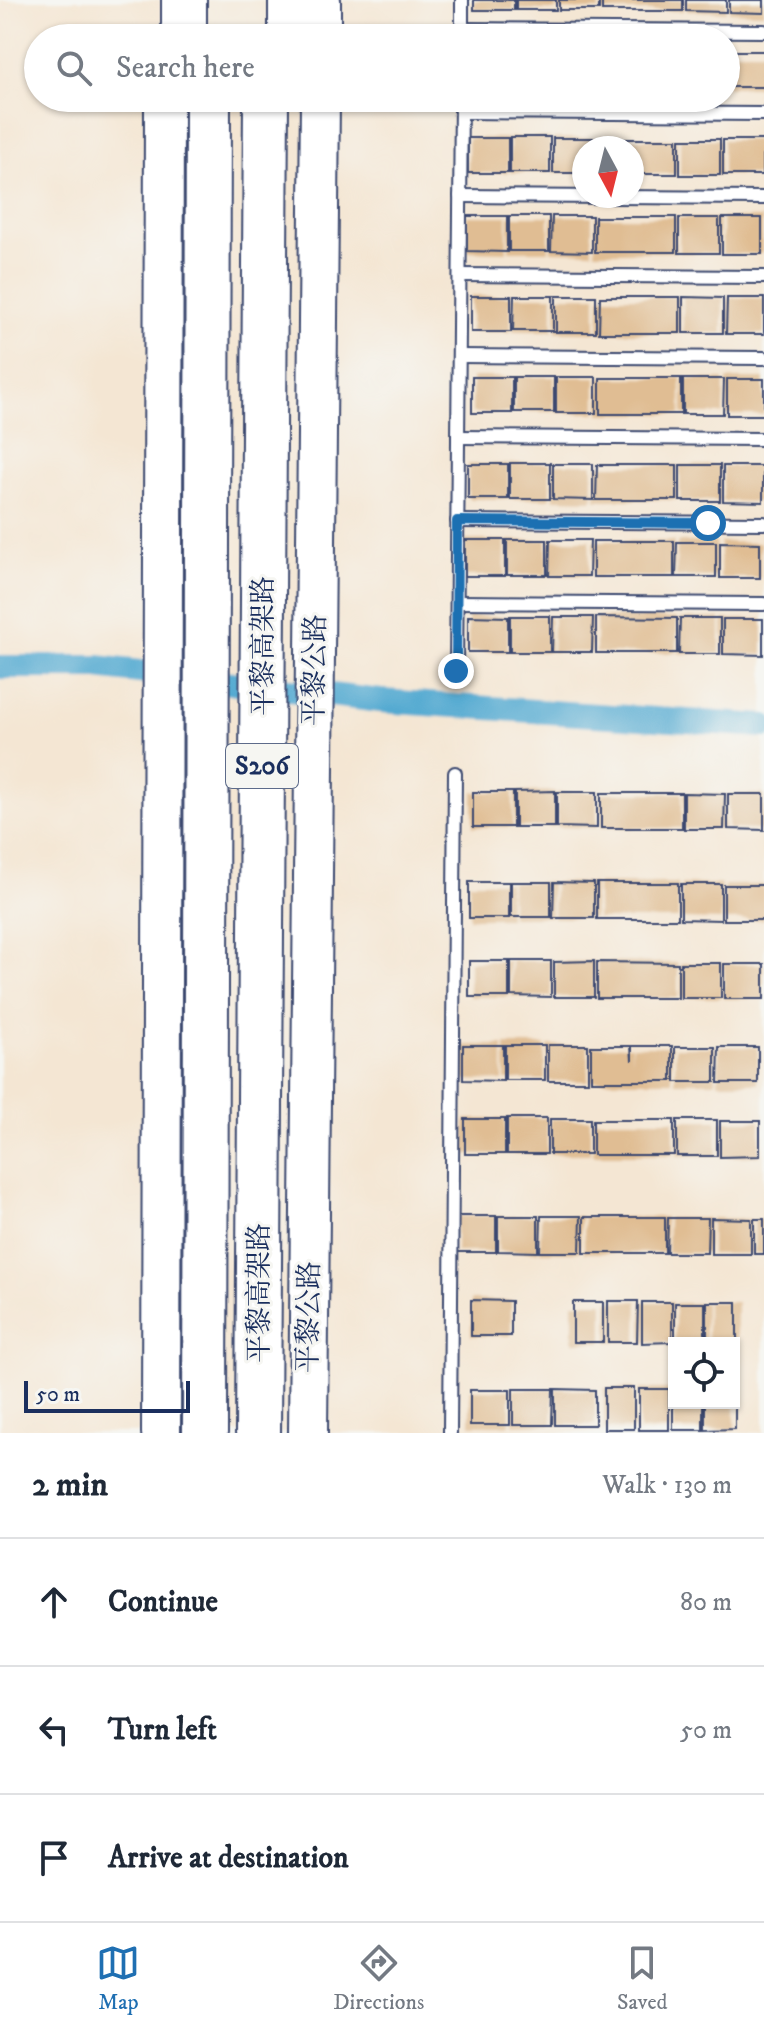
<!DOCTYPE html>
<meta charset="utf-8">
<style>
:root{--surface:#fff;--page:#f2f2f3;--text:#1f2937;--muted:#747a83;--line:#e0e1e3;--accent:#1f6fb2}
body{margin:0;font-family:"IM FELL DW Pica","Noto Serif SC",serif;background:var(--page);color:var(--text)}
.controls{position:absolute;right:24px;bottom:24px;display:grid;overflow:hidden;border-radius:0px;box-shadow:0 2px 6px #0004}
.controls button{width:72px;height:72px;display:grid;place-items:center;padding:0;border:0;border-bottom:2px solid var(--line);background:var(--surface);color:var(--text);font:40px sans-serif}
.compass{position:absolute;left:572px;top:136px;width:72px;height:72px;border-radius:50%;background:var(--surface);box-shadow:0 2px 6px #0004;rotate:173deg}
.scale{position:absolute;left:24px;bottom:20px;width:166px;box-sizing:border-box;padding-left:8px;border:4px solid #1b2f5e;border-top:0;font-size:22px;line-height:28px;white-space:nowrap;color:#1b2f5e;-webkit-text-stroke:6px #f6f6f2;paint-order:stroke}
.stop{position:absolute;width:24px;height:24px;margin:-18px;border:6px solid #1f6fb2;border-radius:50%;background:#fff}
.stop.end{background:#1f6fb2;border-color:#fff;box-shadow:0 2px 8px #0008}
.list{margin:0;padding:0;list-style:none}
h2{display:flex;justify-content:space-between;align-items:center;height:104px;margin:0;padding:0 32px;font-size:34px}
h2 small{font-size:26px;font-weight:400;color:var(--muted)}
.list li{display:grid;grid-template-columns:52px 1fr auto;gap:24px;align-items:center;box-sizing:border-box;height:128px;padding:0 32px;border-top:2px solid var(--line)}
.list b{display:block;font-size:30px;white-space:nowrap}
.list em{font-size:26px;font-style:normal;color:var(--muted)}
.icon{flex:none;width:44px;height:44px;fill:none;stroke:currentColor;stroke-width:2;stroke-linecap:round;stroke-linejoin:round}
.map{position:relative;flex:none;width:764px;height:1433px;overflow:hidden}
.search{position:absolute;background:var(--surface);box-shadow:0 2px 6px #0004;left:24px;right:24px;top:24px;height:88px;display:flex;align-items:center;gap:20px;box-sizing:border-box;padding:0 28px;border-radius:44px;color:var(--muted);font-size:30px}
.sheet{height:488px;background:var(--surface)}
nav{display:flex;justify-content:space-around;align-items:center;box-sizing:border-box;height:112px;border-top:2px solid var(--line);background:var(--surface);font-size:22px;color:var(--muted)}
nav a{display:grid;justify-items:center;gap:4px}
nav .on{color:var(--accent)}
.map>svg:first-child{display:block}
</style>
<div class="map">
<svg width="764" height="1433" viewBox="0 0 764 1433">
<rect width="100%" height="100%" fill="#f6f6f2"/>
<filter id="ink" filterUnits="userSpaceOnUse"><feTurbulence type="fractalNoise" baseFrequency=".0125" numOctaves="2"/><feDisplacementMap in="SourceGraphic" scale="16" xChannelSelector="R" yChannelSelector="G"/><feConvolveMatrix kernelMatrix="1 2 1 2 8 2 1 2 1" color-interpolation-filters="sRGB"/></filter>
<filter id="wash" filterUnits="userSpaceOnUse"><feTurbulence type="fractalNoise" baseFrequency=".006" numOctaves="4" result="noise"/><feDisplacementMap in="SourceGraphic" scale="32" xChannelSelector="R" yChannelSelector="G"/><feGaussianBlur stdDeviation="1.8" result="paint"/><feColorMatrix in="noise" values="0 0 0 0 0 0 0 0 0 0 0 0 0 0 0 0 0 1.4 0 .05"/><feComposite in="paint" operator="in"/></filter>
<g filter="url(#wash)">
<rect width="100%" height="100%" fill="#f4e6d3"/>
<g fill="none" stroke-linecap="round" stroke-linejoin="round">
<path stroke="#55aad1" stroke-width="24" d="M0,667H98L381,701L764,726"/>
</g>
<g id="blocks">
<g fill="#e0bd93">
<rect x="474" y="0" width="40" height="10"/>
<rect x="516" y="0" width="40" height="10"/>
<rect x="559" y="0" width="40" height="10"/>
<rect x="602" y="0" width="81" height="11"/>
<path d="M686,0H726V12L686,11Z"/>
<path d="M729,0H764V13L729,12Z"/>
<rect x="726" y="51" width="38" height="36"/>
<rect x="510" y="137" width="40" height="36"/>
<rect x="468" y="138" width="40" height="35"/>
<path d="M553,138H593V148H584V173H553Z"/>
<path d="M596,139H677V174H632V148H596Z"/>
<rect x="680" y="139" width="40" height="36"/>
<rect x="723" y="140" width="40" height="35"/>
<path d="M467,216H507V252L467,251Z"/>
<rect x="509" y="216" width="40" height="35"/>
<path d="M552,216H592V252L551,251Z"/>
<rect x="595" y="217" width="81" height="35"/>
<rect x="679" y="218" width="40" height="35"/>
<rect x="722" y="218" width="40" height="36"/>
<rect x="471" y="296" width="40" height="36"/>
<path d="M514,296H553V331H513Z"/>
<rect x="556" y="296" width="40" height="36"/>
<path d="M600,297H680V333H599Z"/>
<path d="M683,297L723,298V333H683Z"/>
<path d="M727,298H764V334H726Z"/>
<rect x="472" y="377" width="40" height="36"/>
<rect x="514" y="377" width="40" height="35"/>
<rect x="556" y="377" width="40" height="36"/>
<rect x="600" y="378" width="81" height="36"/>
<path d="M683,379H724L723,414H683Z"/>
<rect x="727" y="379" width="37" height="36"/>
<rect x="510" y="463" width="40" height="36"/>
<rect x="468" y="464" width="40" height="35"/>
<path d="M553,464H593V500L553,499Z"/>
<path d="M597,465H677V500H596Z"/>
<rect x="680" y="465" width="40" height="36"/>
<path d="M723,466H763V502L723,501Z"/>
<rect x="465" y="540" width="40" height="36"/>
<rect x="507" y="540" width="40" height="35"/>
<path d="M550,540H590L589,576H549Z"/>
<rect x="593" y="541" width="81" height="36"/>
<path d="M677,542H716V577H676Z"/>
<path d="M720,542L760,543V578H720Z"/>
<path d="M468,616L508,617V652H468Z"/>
<rect x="510" y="616" width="40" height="36"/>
<path d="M553,617H593L592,652H552Z"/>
<path d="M596,617L677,618V653H596Z"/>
<path d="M680,618H720V654H679Z"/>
<path d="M723,619H763V655L723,654Z"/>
<path d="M555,791V827H515V792Z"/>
<rect x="473" y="792" width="40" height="35"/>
<path d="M557,792H597V828L557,827Z"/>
<rect x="601" y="793" width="81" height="35"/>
<path d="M684,793L725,794L724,829H684Z"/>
<path d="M728,794H764V830L728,829Z"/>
<rect x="469" y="882" width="40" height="36"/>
<rect x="511" y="882" width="40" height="35"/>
<path d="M554,882L594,883V918H553Z"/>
<rect x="597" y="883" width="81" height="36"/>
<path d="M681,884H721V920L681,919Z"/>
<rect x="724" y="885" width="40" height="35"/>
<rect x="469" y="961" width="40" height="36"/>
<path d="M511,961H551V997L511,996Z"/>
<path d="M594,961V997H554V962Z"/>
<path d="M597,962L678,963V998H597Z"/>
<rect x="681" y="963" width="40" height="35"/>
<rect x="724" y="964" width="40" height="35"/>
<path d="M463,1045H503V1081L463,1080Z"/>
<rect x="505" y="1045" width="40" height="35"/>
<rect x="548" y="1045" width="40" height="36"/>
<path d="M591,1046H631L632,1061V1046H672V1081H591Z"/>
<rect x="675" y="1047" width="40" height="35"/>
<path d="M719,1047H758V1083H718Z"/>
<rect x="507" y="1118" width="40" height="36"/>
<rect x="465" y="1119" width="40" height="35"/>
<rect x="550" y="1119" width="40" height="35"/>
<rect x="593" y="1120" width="81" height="35"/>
<rect x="677" y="1120" width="40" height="36"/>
<path d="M720,1121H760V1156L720,1157Z"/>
<rect x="456" y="1216" width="40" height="36"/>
<path d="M498,1216H538V1252L498,1251Z"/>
<path d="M541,1216H581L580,1252H540Z"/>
<rect x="584" y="1217" width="81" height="36"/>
<path d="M668,1218H708L707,1253H667Z"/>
<path d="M711,1218L751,1219V1254H711Z"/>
<rect x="754" y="1219" width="10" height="35"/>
<path d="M471,1300L511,1301V1336H471Z"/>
<path d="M608,1301H638L637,1342H608Z"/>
<rect x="573" y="1302" width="30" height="40"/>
<path d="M642,1302H672V1342L642,1343Z"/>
<rect x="707" y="1302" width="30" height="41"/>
<rect x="675" y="1303" width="30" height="40"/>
<rect x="604" y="1388" width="30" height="41"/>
<path d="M513,1389H553L552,1425H513Z"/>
<path d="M555,1389L595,1390V1425H555Z"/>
<rect x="639" y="1389" width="30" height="41"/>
<rect x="470" y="1390" width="40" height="35"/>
<rect x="673" y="1403" width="30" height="27"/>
<path d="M705,1403H735V1429L705,1430Z"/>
</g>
</g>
</g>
<g filter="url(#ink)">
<use href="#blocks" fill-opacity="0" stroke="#3c4a70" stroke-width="2"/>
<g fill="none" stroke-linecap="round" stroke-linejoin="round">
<defs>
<g id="lane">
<path d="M462,29L764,31"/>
<path d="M462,38V0"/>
<path d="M461,112L764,114"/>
<path d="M460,196L764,198"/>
<path d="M460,275L764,277"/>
<path d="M459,356L764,358"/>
<path d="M458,437L764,439"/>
<path d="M457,521L764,523"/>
<path d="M457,602L764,604"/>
<path d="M456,671L461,98"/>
<path d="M450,1433L455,773"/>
</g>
<g id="primary">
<path d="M321,38V0"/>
<path d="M161,1433L164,98"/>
<path d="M308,1433L320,98"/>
</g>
<g id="highway">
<path d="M184,38V0"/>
<path d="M291,38V0"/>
<path d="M205,1433L208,98"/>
<path d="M258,1433L266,98"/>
</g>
</defs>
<use href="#lane" stroke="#3c4a70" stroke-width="16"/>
<use href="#primary" stroke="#3c4a70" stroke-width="42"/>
<use href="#highway" stroke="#3c4a70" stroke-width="48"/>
<use href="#lane" stroke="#fff" stroke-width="12"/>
<use href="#primary" stroke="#fff" stroke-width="38"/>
<use href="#highway" stroke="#fff" stroke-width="44"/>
</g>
</g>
<g fill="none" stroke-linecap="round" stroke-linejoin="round" filter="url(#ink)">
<path stroke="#1f6fb2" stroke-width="10" d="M456,671L457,521L708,523"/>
</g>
<g text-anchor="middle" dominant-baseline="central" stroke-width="6" stroke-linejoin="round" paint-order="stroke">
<rect fill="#f6f6f2" stroke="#5d6b8a" stroke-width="2" x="226" y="744" width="72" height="44" rx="6"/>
<g font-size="26" font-weight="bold" fill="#1b2f5e">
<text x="262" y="766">S206</text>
</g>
<g font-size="28" fill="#1b2f5e" stroke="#f6f6f2">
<text transform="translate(263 646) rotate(-90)">平黎高架路</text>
<text transform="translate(315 670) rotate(-89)">平黎公路</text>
<text transform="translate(259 1293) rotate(-90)">平黎高架路</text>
<text transform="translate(309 1317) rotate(-89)">平黎公路</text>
</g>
</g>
</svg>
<div class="controls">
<button><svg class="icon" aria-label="locate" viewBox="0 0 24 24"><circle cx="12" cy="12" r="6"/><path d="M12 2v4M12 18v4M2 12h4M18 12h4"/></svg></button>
</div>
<svg class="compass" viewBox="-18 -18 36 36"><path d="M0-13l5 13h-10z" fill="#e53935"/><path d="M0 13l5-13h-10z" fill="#747a83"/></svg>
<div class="scale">50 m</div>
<div class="stop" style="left:708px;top:523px"></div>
<div class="stop end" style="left:456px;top:671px"></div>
<div class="search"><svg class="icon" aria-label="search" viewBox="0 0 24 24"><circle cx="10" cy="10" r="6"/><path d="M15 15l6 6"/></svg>Search here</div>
</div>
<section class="sheet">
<h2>2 min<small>Walk · 130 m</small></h2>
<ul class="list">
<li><svg class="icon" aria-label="ahead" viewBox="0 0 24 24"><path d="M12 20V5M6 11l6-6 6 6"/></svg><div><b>Continue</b></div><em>80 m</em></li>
<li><svg class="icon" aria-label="left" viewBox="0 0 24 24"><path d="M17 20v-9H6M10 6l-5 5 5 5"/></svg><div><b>Turn left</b></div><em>50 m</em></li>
<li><svg class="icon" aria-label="arrive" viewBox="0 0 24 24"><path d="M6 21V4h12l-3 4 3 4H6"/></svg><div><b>Arrive at destination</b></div></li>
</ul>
</section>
<nav>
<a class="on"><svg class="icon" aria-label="map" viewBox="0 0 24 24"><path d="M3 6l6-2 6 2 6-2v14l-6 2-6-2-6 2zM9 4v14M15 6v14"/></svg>Map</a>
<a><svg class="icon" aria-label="directions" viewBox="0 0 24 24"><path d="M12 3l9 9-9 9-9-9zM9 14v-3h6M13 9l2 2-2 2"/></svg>Directions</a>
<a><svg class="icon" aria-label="saved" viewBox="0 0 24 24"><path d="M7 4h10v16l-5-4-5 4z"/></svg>Saved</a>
</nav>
